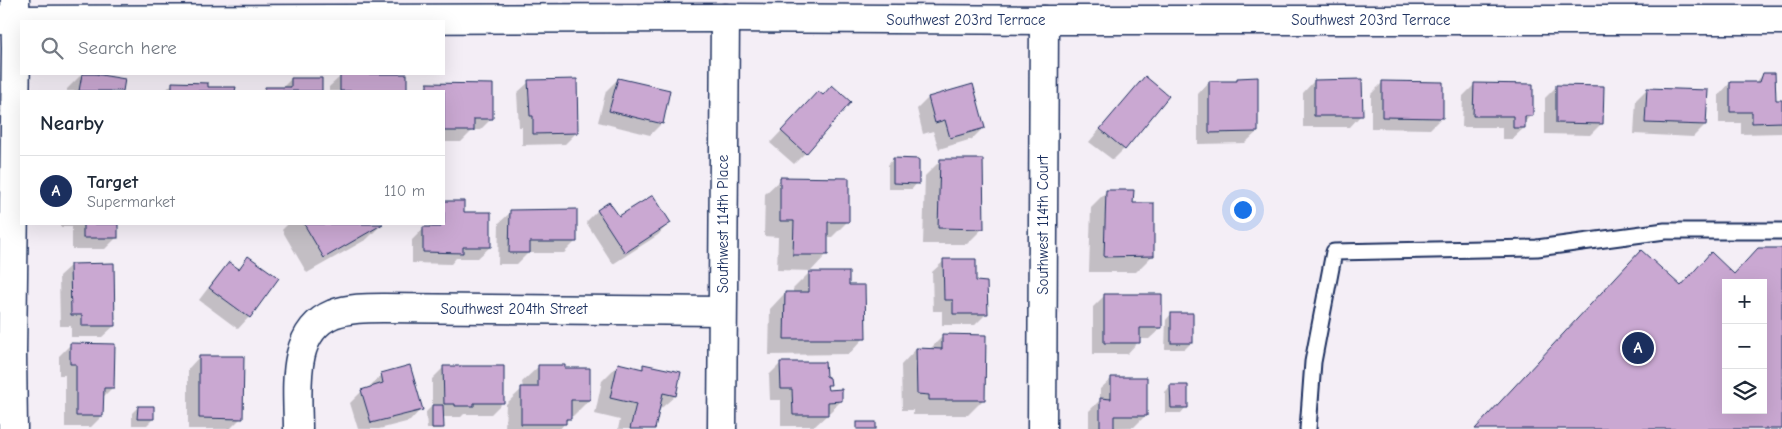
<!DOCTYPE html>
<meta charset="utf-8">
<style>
:root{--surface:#fff;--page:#f2f2f3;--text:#1f2937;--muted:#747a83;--line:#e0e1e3;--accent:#1b2f5e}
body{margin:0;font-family:"Comic Neue",sans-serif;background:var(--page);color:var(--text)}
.controls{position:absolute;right:15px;bottom:15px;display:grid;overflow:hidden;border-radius:0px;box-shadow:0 5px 20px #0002}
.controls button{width:45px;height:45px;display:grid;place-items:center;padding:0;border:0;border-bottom:1px solid var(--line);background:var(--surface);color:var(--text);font:25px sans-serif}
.you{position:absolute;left:1242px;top:209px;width:18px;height:18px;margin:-12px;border:4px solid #fff;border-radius:50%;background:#1a73e8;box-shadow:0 0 0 8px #1a73e833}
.badge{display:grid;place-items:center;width:32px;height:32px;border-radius:50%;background:var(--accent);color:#fff;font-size:16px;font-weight:700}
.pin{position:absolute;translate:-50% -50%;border:2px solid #fff;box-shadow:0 1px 5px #0006}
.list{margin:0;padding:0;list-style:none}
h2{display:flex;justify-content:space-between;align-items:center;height:65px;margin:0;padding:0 20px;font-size:21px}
h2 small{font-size:16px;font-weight:400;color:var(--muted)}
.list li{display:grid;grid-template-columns:32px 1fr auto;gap:15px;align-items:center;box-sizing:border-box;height:70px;padding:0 20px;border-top:1px solid var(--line)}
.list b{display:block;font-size:19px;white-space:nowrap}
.list p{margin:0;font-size:16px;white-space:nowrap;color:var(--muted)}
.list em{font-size:16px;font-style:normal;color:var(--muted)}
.icon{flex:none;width:28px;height:28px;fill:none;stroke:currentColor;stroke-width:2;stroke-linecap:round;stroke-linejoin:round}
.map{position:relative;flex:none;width:1782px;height:429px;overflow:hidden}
.search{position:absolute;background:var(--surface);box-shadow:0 5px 20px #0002;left:20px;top:20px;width:425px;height:55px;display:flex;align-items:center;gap:12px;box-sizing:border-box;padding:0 18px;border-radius:0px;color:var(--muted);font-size:19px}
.panel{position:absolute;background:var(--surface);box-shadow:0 5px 20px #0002;left:20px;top:90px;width:425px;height:135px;border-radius:0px}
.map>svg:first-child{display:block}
</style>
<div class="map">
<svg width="1782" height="429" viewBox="0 0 1782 429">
<rect width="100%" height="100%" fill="#f4eef6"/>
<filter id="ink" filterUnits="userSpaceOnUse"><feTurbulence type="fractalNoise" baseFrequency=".02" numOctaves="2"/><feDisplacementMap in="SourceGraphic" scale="10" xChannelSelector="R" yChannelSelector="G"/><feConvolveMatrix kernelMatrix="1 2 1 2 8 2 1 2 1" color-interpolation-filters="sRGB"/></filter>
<g filter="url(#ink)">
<g fill="#0003" fill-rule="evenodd">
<path d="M82,74L124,80L122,91H67V89Z"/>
<path d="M406,75V91H329V87L341,76Z"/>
<path d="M1763,75L1774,101H1782V133L1741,134V123H1719V95L1730,83H1755Z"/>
<path d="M291,79H321V91H262L265,88H282Z"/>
<path d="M618,79L662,123L650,135L598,122L606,91Z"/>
<path d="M1238,79L1257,132L1245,143L1198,144V94L1209,82H1234Z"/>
<path d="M1314,81L1361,115L1350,127H1303V93Z"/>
<path d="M529,82L576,133L565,144L522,145V127H519L517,93Z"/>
<path d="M1383,82L1442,117L1430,129L1371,128V94Z"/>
<path d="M173,83L207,89H234V91H165Z"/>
<path d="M428,85L492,86V118L480,130H473L461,142H444V91H421Z"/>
<path d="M1474,85L1531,115L1524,123V128L1512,139H1502V127H1462L1463,96Z"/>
<path d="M1557,86L1602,123L1590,135L1545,134V98Z"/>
<path d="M1134,89L1124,149L1113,160L1089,142Z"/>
<path d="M1647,89L1705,125L1693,137L1634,134L1636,100Z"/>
<path d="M928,98L984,127L972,139L939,149L933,131L923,134L917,109Z"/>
<path d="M807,104L805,153L794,164L770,143Z"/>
<path d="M893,159L917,183L912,189H888V165Z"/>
<path d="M941,160L983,228L967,244H923L925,176Z"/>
<path d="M781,179L848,221L832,237H827L826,255L811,271L777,270L778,237L764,236L765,194Z"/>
<path d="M1107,191L1132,204L1152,256L1136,272H1089L1091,207Z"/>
<path d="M444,202H462L463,214L490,247L478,258H456L451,264L412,263V240L424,228H429V224H444Z"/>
<path d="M609,203L618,218L669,223L658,235L613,264L586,222L597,211Z"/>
<path d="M511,212L576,241L564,253H528L517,264H498L499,223Z"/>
<path d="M60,224H117V237L105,249H72V227H60Z"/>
<path d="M288,224H382L367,239L307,273L282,230Z"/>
<path d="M1782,249V429H1476L1641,251L1680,287L1693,273L1734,275ZM1726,283H1763V410H1726Z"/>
<path d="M249,258L277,278L249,317L238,329L199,300L218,275L229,263L237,269Z"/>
<path d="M944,261L987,313L975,325H942V311H933L932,272Z"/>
<path d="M71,265L114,326L102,337H71V326H60L59,276Z"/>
<path d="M809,273L848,287L864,338L849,354L769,355L770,309L785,293H793V289Z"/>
<path d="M1105,295L1161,328L1149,339H1138V342L1127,354H1093V307Z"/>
<path d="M1171,314L1191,343L1185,349H1165L1166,320Z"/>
<path d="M943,336L984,399L968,415H913V410H902L901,365L916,349L929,350Z"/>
<path d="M71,344L113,387L103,397L102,416L91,427H65V375H59V356Z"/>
<path d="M199,357L241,418L230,429H188V369Z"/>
<path d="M781,363L824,377L829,384L826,388V391L841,401L830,412L827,413V415L815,426H781V400H770L769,375Z"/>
<path d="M618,365L640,370L644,366L679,373L675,396L658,411L654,429H618L620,420L595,414L602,381Z"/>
<path d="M409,366L421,409L410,421L379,429H358L350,403L362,391L370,389V386L381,375Z"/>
<path d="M444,367L502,403L491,414H464L461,417H442L443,427L441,429H427L426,412L432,406V379Z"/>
<path d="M538,367L589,400L573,416H569V418L560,429H505L506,404L523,388L522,382Z"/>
<path d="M1112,378L1146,415L1134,427L1089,429V411L1100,400V389Z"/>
<path d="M1171,386L1186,407L1181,413H1165V392Z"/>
<path d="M138,407L153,419L147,425H132V413Z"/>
</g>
<g fill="#caa8d2" stroke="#1b2f5e" fill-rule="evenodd">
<path d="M1763,73H1775L1776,100H1782V122L1752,123V112H1730V82H1760Z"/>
<path d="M82,74H95L125,79L123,91H79Z"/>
<rect x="340" y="74" width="67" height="17"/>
<path d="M1145,76L1169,96L1125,150L1100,129Z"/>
<path d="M1258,77V132L1209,133V81H1237V78Z"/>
<path d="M291,78H322V91H265V87H291Z"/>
<path d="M618,78L670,90L663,124L609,111Z"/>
<path d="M577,79L578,133L533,134V116H530L528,80Z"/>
<path d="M1362,79L1363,116H1314V80Z"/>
<path d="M1382,81L1443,82V118L1382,117Z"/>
<path d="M172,82L208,83V87H236L235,91H172Z"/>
<path d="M427,83L493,84V119H474V131H444V91H427Z"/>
<path d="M1474,83L1533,84V116H1525V128H1513V116H1473Z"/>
<path d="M973,84L985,128L950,138L945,120L935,123L928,97Z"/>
<path d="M832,85L851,102L806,154L781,131L818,91L823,95Z"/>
<path d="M1556,85L1604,86L1603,124L1556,123Z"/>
<path d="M1647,88L1708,90L1706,125L1645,123Z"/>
<path d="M893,158L919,159V184L893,183Z"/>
<path d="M940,159H983L984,229L938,228Z"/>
<path d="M780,177L849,178V222H828V255H793L794,221H780Z"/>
<path d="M1106,190H1134L1133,203H1154V256L1104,257Z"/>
<path d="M653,195L671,223L625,253L597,210L609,202L619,216Z"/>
<path d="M444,201H464V212H491V247H463V253L423,252V227H441V224H444Z"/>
<path d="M577,209V242H530V253H509L510,210Z"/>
<rect x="83" y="224" width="35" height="14"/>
<path d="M304,224H383L324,258Z"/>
<path d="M1758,248H1782V429H1475L1641,250L1681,286L1711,252L1734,274ZM1726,283H1763V410H1726Z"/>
<path d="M248,256L279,278L250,318L209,288L229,262L239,269Z"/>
<path d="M943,259H976V281L987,282L988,314H953V300H944Z"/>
<path d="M114,263L115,326H82V315H71L70,264Z"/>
<path d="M809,272H849V285H865L866,339H784L785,292H809Z"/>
<path d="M1104,294H1162V328H1140V343H1104Z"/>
<rect x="1171" y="313" width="22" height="30"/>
<path d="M942,334L986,335L985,400H929V395L917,394L916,348L942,349Z"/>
<path d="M70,343L115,344L114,388H104L103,416H76V364H70Z"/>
<path d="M199,356H244L243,419L199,418Z"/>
<path d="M780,362H825L826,376L830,378L831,385H827L828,390L842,389V401L828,402V415H793L792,389H781Z"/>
<path d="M618,363L643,369V364L681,372L676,396L663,393L655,429H630L636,404L610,398Z"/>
<path d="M410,365L423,410L371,423L361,390L383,383L381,373Z"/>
<path d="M538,365H565V368H590V400H571V419H566V424H521V387H538Z"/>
<path d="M443,366H504V403H474V406H455V404H444Z"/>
<path d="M1111,377H1147V416H1114V429H1100V398L1111,399Z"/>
<path d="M1170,385H1188V408H1171Z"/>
<path d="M432,405H443L444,428H432Z"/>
<path d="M138,406H154V419H137Z"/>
<rect x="857" y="422" width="19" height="7"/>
</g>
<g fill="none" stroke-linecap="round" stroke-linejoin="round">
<defs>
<path id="lane" d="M1308,429L1313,362L1334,252L1537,248L1665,231H1782"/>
<g id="street">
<path d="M0,20L725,18L1044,20H1782"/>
<path d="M13,429L12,353L16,48L15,0"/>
<path d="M298,429C298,391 289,332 333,314C349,308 366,308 383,308L722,311"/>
<path d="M722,429L725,18"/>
<path d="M1042,429L1044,20"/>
</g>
</defs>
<use href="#lane" stroke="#1b2f5e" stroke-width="19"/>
<use href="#street" stroke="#1b2f5e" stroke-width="31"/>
<use href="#lane" stroke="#fff" stroke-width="15"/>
<use href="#street" stroke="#fff" stroke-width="28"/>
</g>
</g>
<g text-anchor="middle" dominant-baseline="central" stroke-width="4.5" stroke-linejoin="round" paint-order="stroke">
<g font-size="15" fill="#1b2f5e" stroke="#fff">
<text x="966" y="20">Southwest 203rd Terrace</text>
<text x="1371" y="20">Southwest 203rd Terrace</text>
<text transform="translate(723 224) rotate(-90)">Southwest 114th Place</text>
<text transform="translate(1043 225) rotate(-90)">Southwest 114th Court</text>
<text x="514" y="309">Southwest 204th Street</text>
</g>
</g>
</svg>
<div class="controls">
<button>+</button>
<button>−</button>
<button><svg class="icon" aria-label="layers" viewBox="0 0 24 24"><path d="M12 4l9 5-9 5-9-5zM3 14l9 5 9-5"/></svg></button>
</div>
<div class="you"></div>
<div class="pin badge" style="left:1638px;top:348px">A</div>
<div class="search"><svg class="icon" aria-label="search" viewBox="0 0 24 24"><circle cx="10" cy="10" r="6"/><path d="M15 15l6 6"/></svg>Search here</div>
<section class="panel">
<h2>Nearby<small></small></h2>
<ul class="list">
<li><span class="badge">A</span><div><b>Target</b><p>Supermarket</p></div><em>110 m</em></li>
</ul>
</section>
</div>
